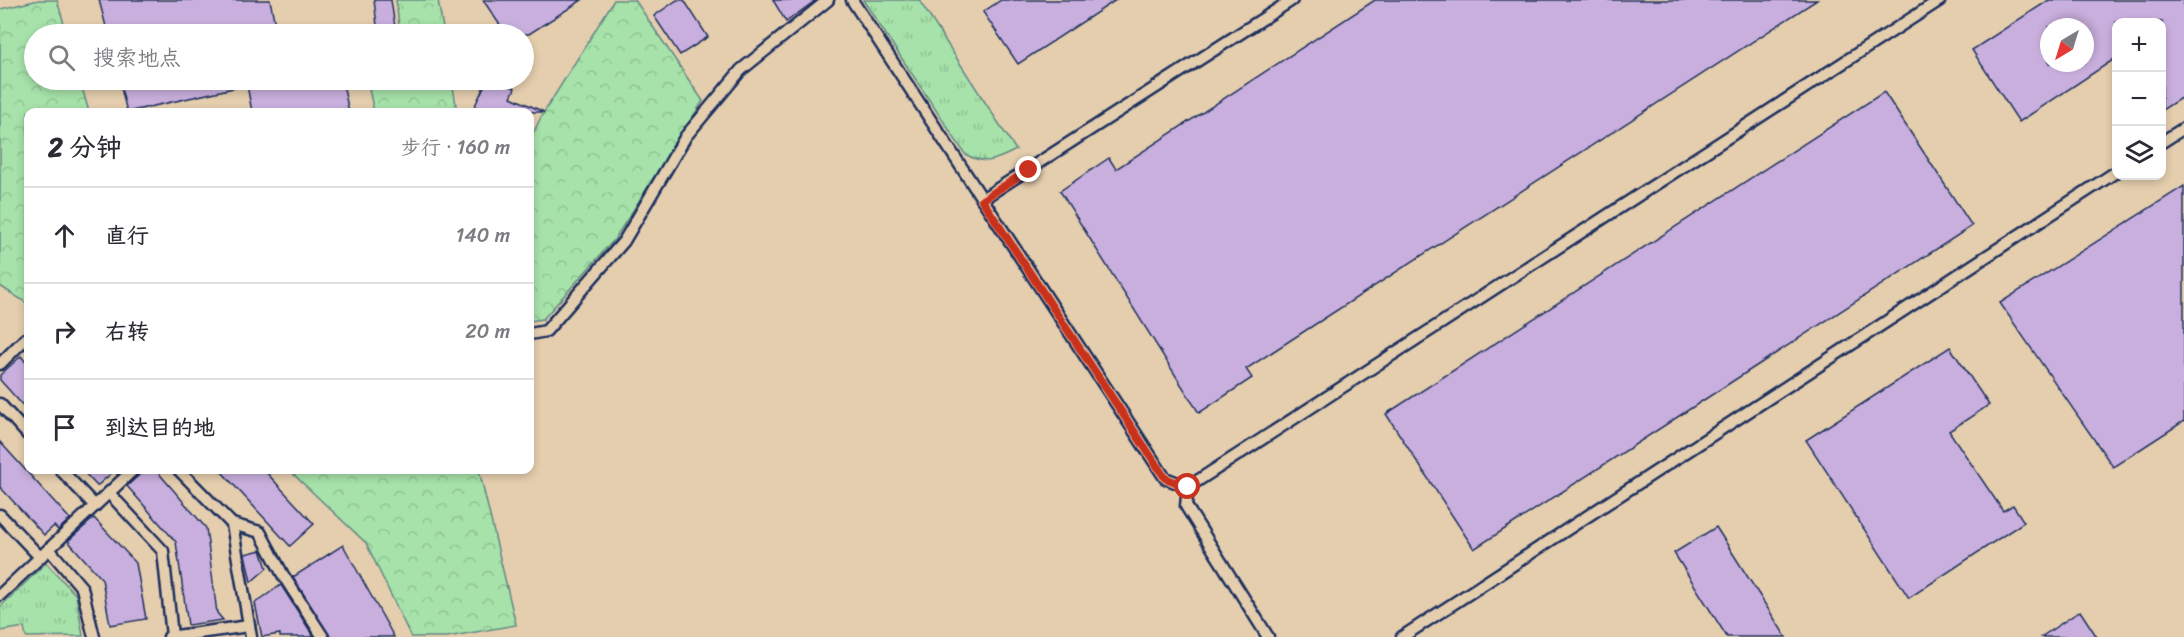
<!DOCTYPE html>
<html lang="zh">
<meta charset="utf-8">
<style>
:root{--surface:#fff;--page:#f2f2f3;--text:#2b2b33;--muted:#7c7c81;--line:#e1e1e2}
body{margin:0;font-family:Sriracha,"LXGW WenKai TC",sans-serif;background:var(--page);color:var(--text)}
.controls{position:absolute;right:18px;top:18px;display:grid;overflow:hidden;border-radius:12px;box-shadow:0 3px 9px #0003}
.controls button{width:54px;height:54px;display:grid;place-items:center;padding:0;border:0;border-bottom:2px solid var(--line);background:var(--surface);color:var(--text);font:30px sans-serif}
.compass{position:absolute;left:2040px;top:18px;width:54px;height:54px;border-radius:50%;background:var(--surface);box-shadow:0 3px 9px #0003;rotate:218deg}
.stop{position:absolute;width:18px;height:18px;margin:-14px;border:4px solid #c8321e;border-radius:50%;background:#fff}
.stop.end{background:#c8321e;border-color:#fff;box-shadow:0 2px 6px #0008}
.list{margin:0;padding:0;list-style:none}
h2{display:flex;justify-content:space-between;align-items:center;height:78px;margin:0;padding:0 24px;font-size:26px}
h2 small{font-size:20px;font-weight:400;color:var(--muted)}
.list li{display:grid;grid-template-columns:39px 1fr auto;gap:18px;align-items:center;box-sizing:border-box;height:96px;padding:0 24px;border-top:2px solid var(--line)}
.list b{display:block;font-size:22px;white-space:nowrap}
.list em{font-size:20px;font-style:normal;color:var(--muted)}
.icon{flex:none;width:33px;height:33px;fill:none;stroke:currentColor;stroke-width:2;stroke-linecap:round;stroke-linejoin:round}
.map{position:relative;flex:none;width:2184px;height:637px;overflow:hidden}
.search{position:absolute;background:var(--surface);box-shadow:0 3px 9px #0003;left:24px;top:24px;width:510px;height:66px;display:flex;align-items:center;gap:15px;box-sizing:border-box;padding:0 21px;border-radius:33px;color:var(--muted);font-size:22px}
.panel{position:absolute;background:var(--surface);box-shadow:0 3px 9px #0003;left:24px;top:108px;width:510px;height:366px;border-radius:12px}
.map>svg:first-child{display:block}
</style>
<div class="map">
<svg width="2184" height="637" viewBox="0 0 2184 637">
<defs>
<pattern id="grass-tufts" width="24" height="20" patternUnits="userSpaceOnUse" patternTransform="scale(1.5)"><rect width="24" height="20" fill="#a6e2a9"/><path d="M3 7l-1-3M5 7V3M7 7l1-3M15 17l-1-3M17 17v-4M19 17l1-3" fill="none" stroke="#8ec294"/></pattern>
<pattern id="forest-crowns" width="20" height="18" patternUnits="userSpaceOnUse" patternTransform="scale(1.5)"><rect width="20" height="18" fill="#a6e2a9"/><path d="M2 6a3 3 0 1 1 6 0M12 15a3 3 0 1 1 6 0" fill="none" stroke="#8ec294"/></pattern>
</defs>
<rect width="100%" height="100%" fill="#e5ceae"/>
<filter id="ink" filterUnits="userSpaceOnUse"><feTurbulence type="fractalNoise" baseFrequency=".0167" numOctaves="2"/><feDisplacementMap in="SourceGraphic" scale="12" xChannelSelector="R" yChannelSelector="G"/><feConvolveMatrix kernelMatrix="1 2 1 2 8 2 1 2 1" color-interpolation-filters="sRGB"/></filter>
<g filter="url(#ink)">
<g fill="url(#grass-tufts)" stroke="#608884" stroke-width="1.5">
<path d="M863,0H919L1016,150C996,160 986,166 965,154Z"/>
<path d="M46,563L76,595L83,636L26,637L24,627L0,631V607Z"/>
</g>
<g fill="url(#forest-crowns)" stroke="#608884" stroke-width="1.5">
<path d="M39,0H57L67,34H34V80H80L89,112H28V304L0,286V9Z"/>
<path d="M396,0H438L444,34H400Z"/>
<path d="M614,0H635L703,101L614,240L543,319L530,321V140L541,117Z"/>
<path d="M367,80H452L457,112H374Z"/>
<path d="M289,470H479L516,625L447,637H411L366,543Z"/>
</g>
<g fill="#c9afdd" stroke="#1b2f5e" stroke-width="1.5" fill-rule="evenodd">
<path d="M99,0H270L277,34H108Z"/>
<path d="M374,0H391L396,34H378Z"/>
<path d="M483,0H582L529,34H506Z"/>
<path d="M677,0H684L708,37L680,55L654,16Z"/>
<path d="M773,0H816L786,22Z"/>
<path d="M1001,0H1116L1018,64L983,12Z"/>
<path d="M1375,0H1817L1246,369L1252,378L1199,413L1060,191L1109,158L1116,169Z"/>
<path d="M2049,0H2184V96L2162,110V22H2116V58L2019,122L1972,50ZM2049,27H2085V63H2049Z"/>
<path d="M119,80H342L349,112H252L247,85L127,112Z"/>
<path d="M487,80H497L515,88L511,97L544,112H472Z"/>
<path d="M1884,92L1972,226L1474,549L1386,414Z"/>
<path d="M2184,186V421L2113,467L2000,303Z"/>
<path d="M1950,347L1989,405L1949,431L2003,511L2013,505L2024,522L1909,598L1806,440Z"/>
<path d="M21,356L28,365V411L0,380V375Z"/>
<path d="M0,442L70,519L58,530L54,526L44,535L0,487Z"/>
<path d="M82,470H123L117,474L114,471L97,486Z"/>
<path d="M140,470H156L206,528L217,613L223,620L188,625L176,542L127,486L139,475Z"/>
<path d="M220,470H264L314,524L290,546Z"/>
<path d="M94,518L136,563L146,619L110,625L102,579L68,541Z"/>
<path d="M1716,527L1786,637H1727L1674,553Z"/>
<path d="M343,545L394,637H330L293,577Z"/>
<path d="M261,550L267,568L251,582L245,554Z"/>
<path d="M281,585L314,637H280V634L262,637L255,603Z"/>
<path d="M2080,611L2097,637H2041Z"/>
</g>
<g fill="none" stroke-linecap="round" stroke-linejoin="round">
<defs>
<g id="service">
<path d="M852,0L1165,478L1188,487"/>
<path d="M2162,142L2184,128"/>
<path d="M982,199L1292,0"/>
<path d="M530,334L546,331L624,241L686,136L741,70L828,0"/>
<path d="M0,364L25,339L28,343"/>
<path d="M0,404L28,435"/>
<path d="M61,470L95,506"/>
<path d="M179,470L232,524L251,637"/>
<path d="M1188,487L1940,0"/>
<path d="M1188,487L1186,506L1268,637"/>
<path d="M109,493L163,551L172,636"/>
<path d="M0,515L40,557"/>
<path d="M232,524L260,532L283,575L323,637"/>
<path d="M49,549L82,588L94,637"/>
<path d="M0,595L133,470"/>
<path d="M169,637L249,626"/>
<path d="M1402,637L2116,172"/>
</g>
</defs>
<use href="#service" stroke="#1b2f5e" stroke-width="15"/>
<use href="#service" stroke="#e5ceae" stroke-width="10"/>
</g>
</g>
<g fill="none" stroke-linecap="round" stroke-linejoin="round" filter="url(#ink)">
<path stroke="#c8321e" stroke-width="8" d="M1029,170L982,200L1165,478L1188,487"/>
</g>
</svg>
<div class="controls">
<button>+</button>
<button>−</button>
<button><svg class="icon" aria-label="layers" viewBox="0 0 24 24"><path d="M12 4l9 5-9 5-9-5zM3 14l9 5 9-5"/></svg></button>
</div>
<svg class="compass" viewBox="-18 -18 36 36"><path d="M0-13l5 13h-10z" fill="#e53935"/><path d="M0 13l5-13h-10z" fill="#7c7c81"/></svg>
<div class="stop" style="left:1188px;top:487px"></div>
<div class="stop end" style="left:1029px;top:170px"></div>
<div class="search"><svg class="icon" aria-label="search" viewBox="0 0 24 24"><circle cx="10" cy="10" r="6"/><path d="M15 15l6 6"/></svg>搜索地点</div>
<section class="panel">
<h2>2 分钟<small>步行 · 160 m</small></h2>
<ul class="list">
<li><svg class="icon" aria-label="ahead" viewBox="0 0 24 24"><path d="M12 20V5M6 11l6-6 6 6"/></svg><div><b>直行</b></div><em>140 m</em></li>
<li><svg class="icon" aria-label="right" viewBox="0 0 24 24"><path d="M7 20v-9h11M14 6l5 5-5 5"/></svg><div><b>右转</b></div><em>20 m</em></li>
<li><svg class="icon" aria-label="arrive" viewBox="0 0 24 24"><path d="M6 21V4h12l-3 4 3 4H6"/></svg><div><b>到达目的地</b></div></li>
</ul>
</section>
</div>
